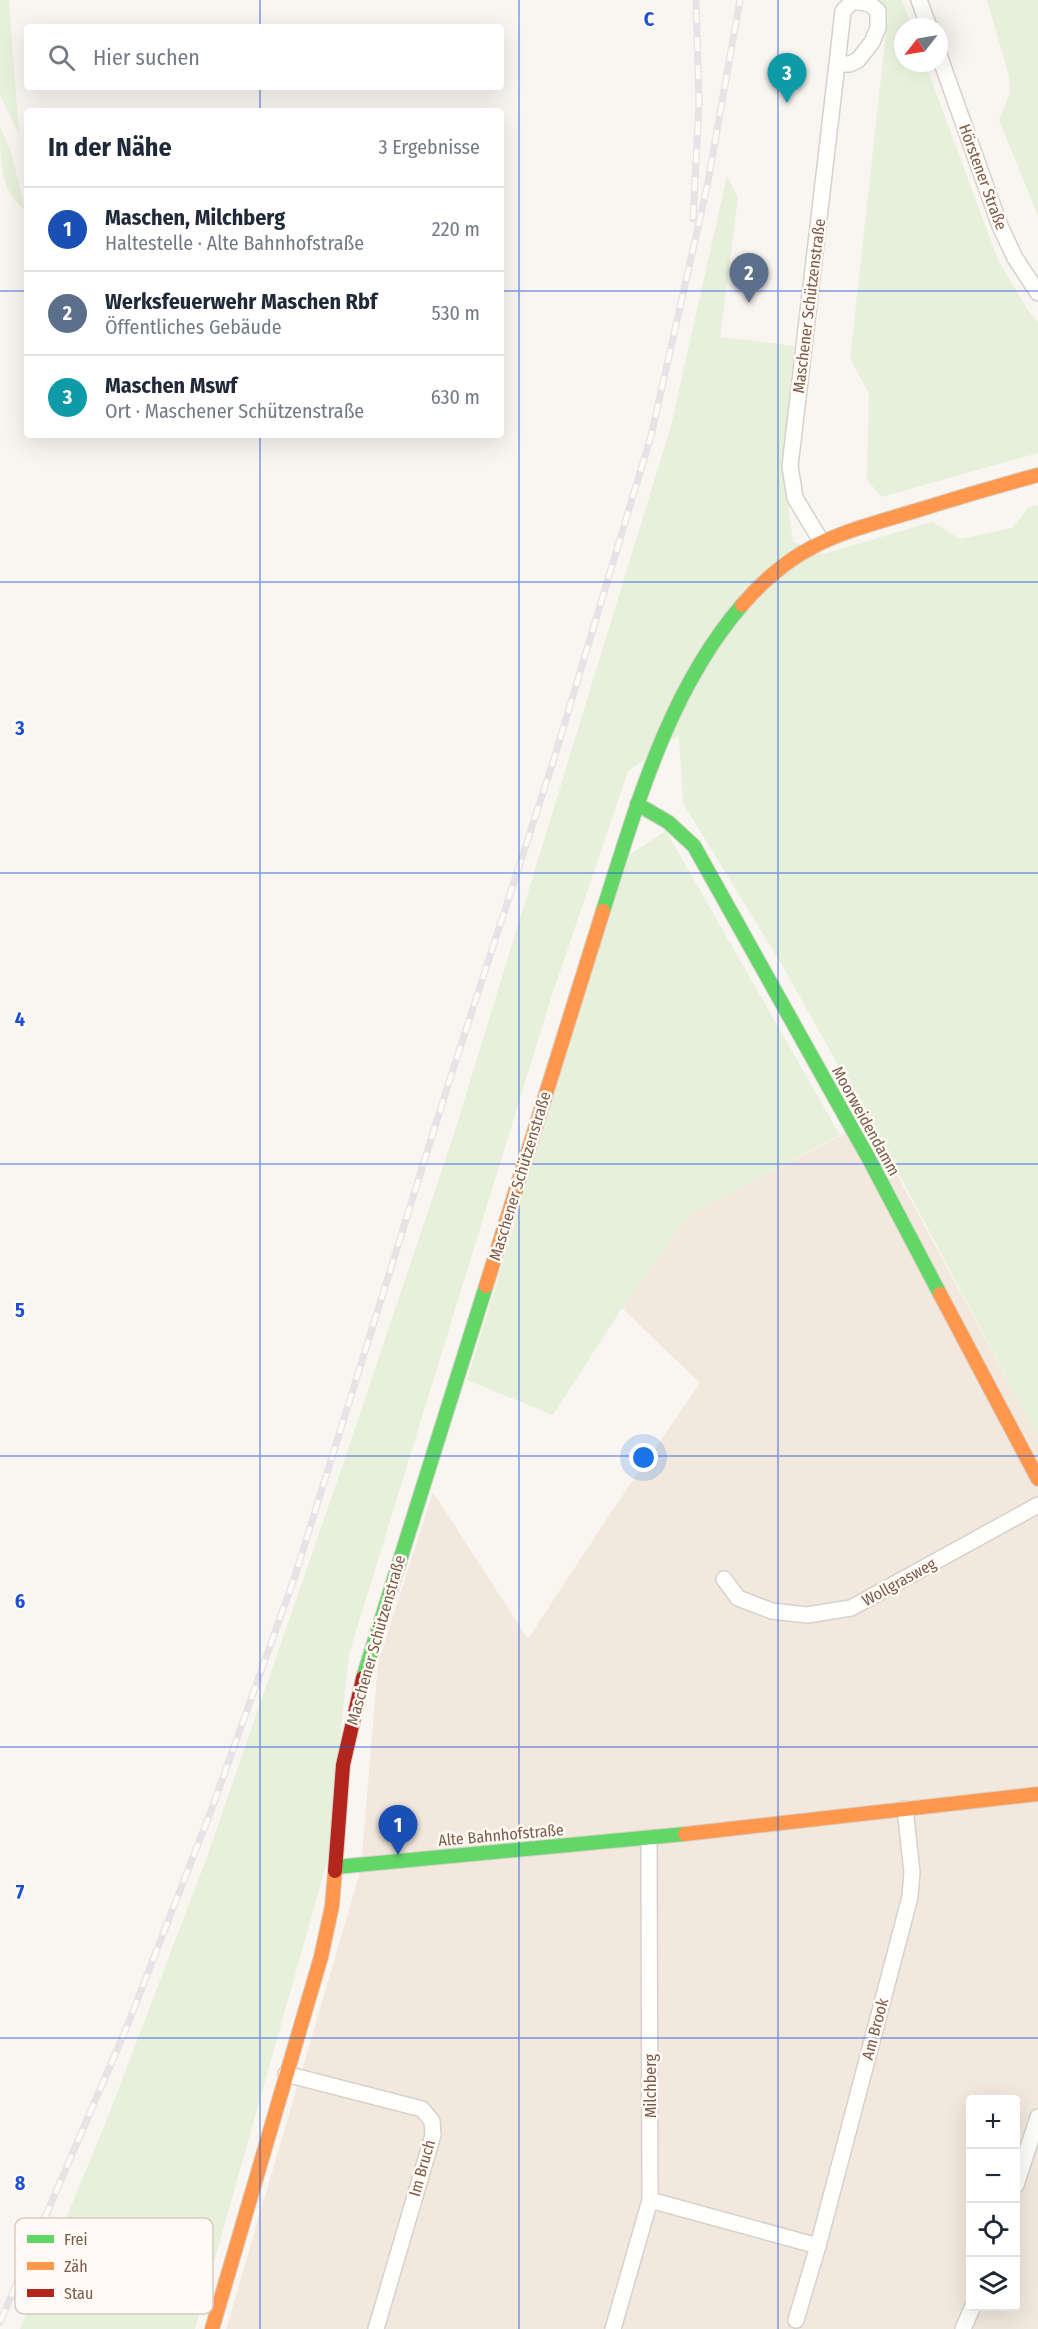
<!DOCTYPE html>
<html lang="de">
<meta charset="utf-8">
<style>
:root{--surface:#fff;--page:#f2f2f3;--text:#1f2937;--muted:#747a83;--line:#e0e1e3;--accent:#5c585b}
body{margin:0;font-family:"Fira Sans Condensed",sans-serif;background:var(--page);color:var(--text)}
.controls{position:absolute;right:18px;bottom:18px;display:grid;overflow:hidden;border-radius:6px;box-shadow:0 6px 24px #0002}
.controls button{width:54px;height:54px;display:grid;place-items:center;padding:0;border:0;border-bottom:2px solid var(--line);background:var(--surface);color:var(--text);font:30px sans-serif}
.compass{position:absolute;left:894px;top:18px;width:54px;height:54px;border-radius:50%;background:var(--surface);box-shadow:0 6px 24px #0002;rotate:239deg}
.you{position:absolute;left:644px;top:1458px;width:21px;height:21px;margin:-15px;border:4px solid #fff;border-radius:50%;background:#1a73e8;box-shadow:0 0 0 9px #1a73e833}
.badge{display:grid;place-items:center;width:39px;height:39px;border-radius:50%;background:var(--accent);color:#fff;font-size:20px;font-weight:700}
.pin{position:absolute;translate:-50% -50px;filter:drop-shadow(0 2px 3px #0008)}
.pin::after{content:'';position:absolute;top:32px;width:21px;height:18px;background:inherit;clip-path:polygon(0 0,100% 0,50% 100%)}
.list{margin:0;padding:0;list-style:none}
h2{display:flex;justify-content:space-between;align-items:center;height:78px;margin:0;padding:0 24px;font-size:26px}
h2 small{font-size:20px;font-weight:400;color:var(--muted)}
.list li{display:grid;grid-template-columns:39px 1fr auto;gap:18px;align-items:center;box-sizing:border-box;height:84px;padding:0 24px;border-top:2px solid var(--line)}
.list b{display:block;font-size:22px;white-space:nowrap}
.list p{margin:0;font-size:20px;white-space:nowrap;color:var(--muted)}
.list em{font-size:20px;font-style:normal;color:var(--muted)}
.icon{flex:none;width:33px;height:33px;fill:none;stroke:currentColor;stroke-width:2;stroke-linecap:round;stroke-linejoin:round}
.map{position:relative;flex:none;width:1038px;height:2329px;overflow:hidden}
.search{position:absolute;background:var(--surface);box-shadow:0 6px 24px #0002;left:24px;top:24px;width:480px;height:66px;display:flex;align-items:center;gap:15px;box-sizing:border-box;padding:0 21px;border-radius:6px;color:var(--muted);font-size:22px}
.panel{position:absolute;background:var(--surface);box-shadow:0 6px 24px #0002;left:24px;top:108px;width:480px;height:330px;border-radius:6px}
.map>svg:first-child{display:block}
</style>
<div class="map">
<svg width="1038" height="2329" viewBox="0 0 1038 2329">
<rect width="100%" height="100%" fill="#f9f5f0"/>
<path fill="#f2e8de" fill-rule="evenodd" d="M870,1124L1038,1437V2329H226L361,1869L378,1663L433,1492L528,1639L614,1508L700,1383L622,1308L689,1215L840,1136ZM970,2100H1016V2306H970Z"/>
<g fill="#e7f0db">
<path d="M0,0H9L19,134L0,95Z"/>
<path d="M878,0H902L912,27H903V63H925L998,260L1029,312L1038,322V453L881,497L867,479L869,393L850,359L888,15Z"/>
<path d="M987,0H1038V216L999,120L1010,93L1009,76Z"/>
<path d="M0,127L11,152L25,209C0,195 0,154 0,127Z"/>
<path d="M727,176L738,198L720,337L794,346L783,465L793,542L823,554L932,522L960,539L1012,528L1029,507L1038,505V1437L901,1178L785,970L683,803L679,735L628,771L549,1004L349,1654L327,1862L195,2329H20L108,2117L207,1857L341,1470L453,1137L671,426Z"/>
<path d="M666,831L840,1135L689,1215L622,1308L553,1415L467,1380L626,857Z"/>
</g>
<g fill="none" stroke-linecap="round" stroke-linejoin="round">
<defs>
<g id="street">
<path d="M919,0L929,27"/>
<path d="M939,55L1000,226L1015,258L1038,293"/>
<path d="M821,541L795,498L790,466L837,64H850L858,60L872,42L878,28V11L870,4L853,1L843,11L837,64"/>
<path d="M724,1579L738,1598L772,1611L807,1615L851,1608L1038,1505"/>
<path d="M286,2074L422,2109L432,2121L433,2135L376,2329"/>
<path d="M1016,2185L1038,2117"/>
<path d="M650,2200L818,2246"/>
<path d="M796,2320L818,2246L910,1897L912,1872L905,1809"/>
<path d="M613,2329L650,2200L649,1838"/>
<path d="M963,2329L973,2306"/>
</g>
<g id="fast">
<path d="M637,804L668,822L694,846L869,1159L940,1294"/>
<path d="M603,911C637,805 668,691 742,605"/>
<path d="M363,1678L486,1286"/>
<path d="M336,1867L685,1834"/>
</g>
<g id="slow">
<path d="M742,605C795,543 841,533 915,511C956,498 997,486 1038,475"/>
<path d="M486,1286L603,911"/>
<path d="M940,1294L1038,1479"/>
<path d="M685,1834L1038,1794"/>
<path d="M212,2329L321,1957L332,1906L335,1871"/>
</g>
<path id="jam" d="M335,1871L343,1765L363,1678"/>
</defs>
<use href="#street" stroke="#d7d1cb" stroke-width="18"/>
<use href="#fast" stroke="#d9d2cb" stroke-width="16"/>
<use href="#slow" stroke="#d9d2cb" stroke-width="16"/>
<use href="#jam" stroke="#d9d2cb" stroke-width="16"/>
<use href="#street" stroke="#fefefd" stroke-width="15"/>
<use href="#fast" stroke="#63d668" stroke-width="14"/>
<use href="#slow" stroke="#ff974d" stroke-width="14"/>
<use href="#jam" stroke="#b3261e" stroke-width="14"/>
<defs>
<g id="rail">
<path d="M693,219L699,103L696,0"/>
<path d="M0,2322L126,2029L211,1811L294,1579L448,1085L553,762L651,436L707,187L740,0"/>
</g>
</defs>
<use href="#rail" stroke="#e6e3e7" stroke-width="7"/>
<use href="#rail" stroke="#fffaf3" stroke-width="4.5" stroke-dasharray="14" stroke-linecap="butt"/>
</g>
<path fill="none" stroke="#1d4ed8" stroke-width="1.5" stroke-opacity="0.55" d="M260,0V27M519,0V2329M778,0V2329M260,87V111M0,291H27M501,291H1038M260,435V2329M0,582H1038M0,873H1038M0,1164H1038M0,1456H1038M0,1747H1038M0,2038H1038"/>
<g text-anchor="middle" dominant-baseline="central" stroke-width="5" stroke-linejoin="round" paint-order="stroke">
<g font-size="16" fill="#7a5c4d" stroke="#fffaf3">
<text transform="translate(983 177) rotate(70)">Hörstener Straße</text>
<text transform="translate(809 306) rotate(-83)">Maschener Schützenstraße</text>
<text transform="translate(866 1121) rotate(61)">Moorweidendamm</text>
<text transform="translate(520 1176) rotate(-73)">Maschener Schützenstraße</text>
<text transform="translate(899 1582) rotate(-29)">Wollgrasweg</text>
<text transform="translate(376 1640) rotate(-74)">Maschener Schützenstraße</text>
<text transform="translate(501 1835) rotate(-5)">Alte Bahnhofstraße</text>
<text transform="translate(875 2029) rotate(-75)">Am Brook</text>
<text transform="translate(650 2086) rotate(-90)">Milchberg</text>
<text transform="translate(422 2168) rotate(-74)">Im Bruch</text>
</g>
</g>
<rect x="15" y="2218" width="198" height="96" rx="9" fill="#fffaf3" stroke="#d7cbc1" stroke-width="1.5"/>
<rect x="27" y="2235" width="27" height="8" fill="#63d668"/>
<rect x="27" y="2262" width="27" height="8" fill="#ff974d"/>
<rect x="27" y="2289" width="27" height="8" fill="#b3261e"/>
<g font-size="16" fill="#7a5c4d">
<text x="64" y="2245">Frei</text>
<text x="64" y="2272">Zäh</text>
<text x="64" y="2299">Stau</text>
</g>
<g font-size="20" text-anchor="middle" font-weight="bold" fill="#1d4ed8" stroke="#fffaf3" stroke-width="5" stroke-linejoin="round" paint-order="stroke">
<text x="649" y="26">C</text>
<text x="20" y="735">3</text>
<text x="20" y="1026">4</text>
<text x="20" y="1317">5</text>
<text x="20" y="1608">6</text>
<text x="20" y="1899">7</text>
<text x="20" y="2190">8</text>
</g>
</svg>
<div class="controls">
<button>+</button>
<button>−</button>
<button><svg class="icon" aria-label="locate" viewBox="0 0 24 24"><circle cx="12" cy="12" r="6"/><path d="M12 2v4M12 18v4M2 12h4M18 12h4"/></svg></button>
<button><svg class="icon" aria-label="layers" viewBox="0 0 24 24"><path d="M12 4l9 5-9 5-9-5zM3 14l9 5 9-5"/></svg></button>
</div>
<svg class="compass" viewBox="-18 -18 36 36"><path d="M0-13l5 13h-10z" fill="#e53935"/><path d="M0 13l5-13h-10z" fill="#747a83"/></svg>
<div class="you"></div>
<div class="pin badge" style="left:398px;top:1855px;background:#1a4fb4">1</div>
<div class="pin badge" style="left:749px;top:303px;background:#5c6f8a">2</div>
<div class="pin badge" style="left:787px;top:103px;background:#0f9aa8">3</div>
<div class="search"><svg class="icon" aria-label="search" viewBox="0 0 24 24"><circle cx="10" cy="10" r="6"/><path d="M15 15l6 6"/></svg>Hier suchen</div>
<section class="panel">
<h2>In der Nähe<small>3 Ergebnisse</small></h2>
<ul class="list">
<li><span class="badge" style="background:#1a4fb4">1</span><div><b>Maschen, Milchberg</b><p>Haltestelle · Alte Bahnhofstraße</p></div><em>220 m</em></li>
<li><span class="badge" style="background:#5c6f8a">2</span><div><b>Werksfeuerwehr Maschen Rbf</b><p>Öffentliches Gebäude</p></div><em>530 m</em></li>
<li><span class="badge" style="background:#0f9aa8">3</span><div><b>Maschen Mswf</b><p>Ort · Maschener Schützenstraße</p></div><em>630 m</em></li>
</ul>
</section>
</div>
